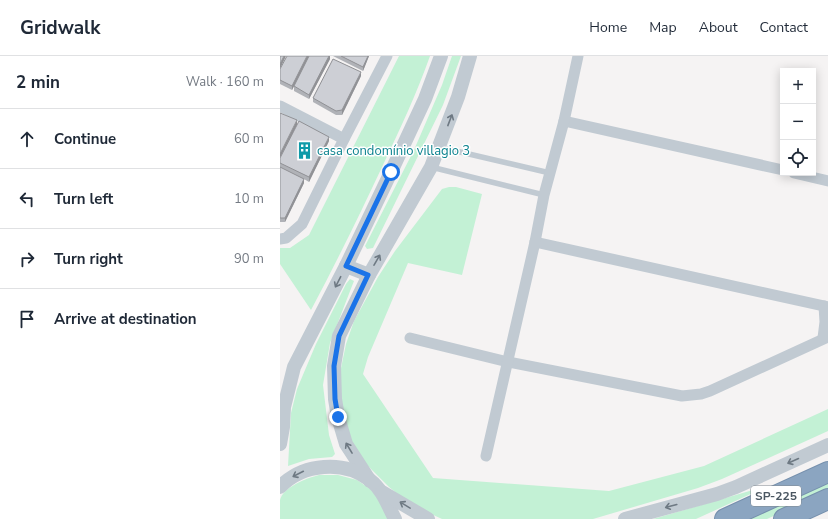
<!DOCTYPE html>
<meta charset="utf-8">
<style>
:root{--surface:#fff;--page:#f6f6f7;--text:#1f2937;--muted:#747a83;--line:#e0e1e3}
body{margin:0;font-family:"Nunito Sans",sans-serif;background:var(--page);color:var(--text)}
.controls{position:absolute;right:12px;top:12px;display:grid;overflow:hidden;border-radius:0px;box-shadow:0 2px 10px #0003}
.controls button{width:36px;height:36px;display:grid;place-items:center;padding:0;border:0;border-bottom:1px solid var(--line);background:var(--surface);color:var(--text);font:20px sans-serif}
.stop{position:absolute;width:12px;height:12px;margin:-9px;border:3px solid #1a73e8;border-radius:50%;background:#fff}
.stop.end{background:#1a73e8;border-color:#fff;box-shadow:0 1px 4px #0008}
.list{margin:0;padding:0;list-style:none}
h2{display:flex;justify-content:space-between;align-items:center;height:52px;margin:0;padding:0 16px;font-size:17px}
h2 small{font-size:13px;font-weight:400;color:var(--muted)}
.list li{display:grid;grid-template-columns:26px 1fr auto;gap:12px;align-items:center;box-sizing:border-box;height:60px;padding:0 16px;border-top:1px solid var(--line)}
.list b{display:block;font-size:15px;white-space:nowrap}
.list em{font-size:13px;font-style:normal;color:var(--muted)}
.icon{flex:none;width:22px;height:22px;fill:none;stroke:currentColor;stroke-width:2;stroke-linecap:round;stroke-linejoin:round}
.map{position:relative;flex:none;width:548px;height:463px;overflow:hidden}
header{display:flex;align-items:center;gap:24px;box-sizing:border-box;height:56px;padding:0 20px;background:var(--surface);border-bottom:1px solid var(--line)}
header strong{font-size:19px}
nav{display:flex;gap:22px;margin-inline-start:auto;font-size:14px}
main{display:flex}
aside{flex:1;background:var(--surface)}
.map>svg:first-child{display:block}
</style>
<header>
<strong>Gridwalk</strong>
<nav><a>Home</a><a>Map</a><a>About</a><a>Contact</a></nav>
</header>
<main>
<aside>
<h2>2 min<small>Walk · 160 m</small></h2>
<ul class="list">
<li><svg class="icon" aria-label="ahead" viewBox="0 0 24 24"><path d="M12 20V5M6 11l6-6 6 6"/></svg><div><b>Continue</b></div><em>60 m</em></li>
<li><svg class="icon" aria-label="left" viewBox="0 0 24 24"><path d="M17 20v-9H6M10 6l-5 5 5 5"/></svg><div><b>Turn left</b></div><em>10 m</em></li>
<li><svg class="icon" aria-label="right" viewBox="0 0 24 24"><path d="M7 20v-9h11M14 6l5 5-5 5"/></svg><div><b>Turn right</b></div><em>90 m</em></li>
<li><svg class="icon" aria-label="arrive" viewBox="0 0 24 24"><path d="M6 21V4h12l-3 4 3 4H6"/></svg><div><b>Arrive at destination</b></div></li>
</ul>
</aside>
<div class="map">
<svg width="548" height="463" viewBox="0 0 548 463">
<rect width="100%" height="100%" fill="#f5f3f3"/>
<g fill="#c3f1d5">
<path d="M119,0H150C137,37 120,73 103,109C80,158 56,207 31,254L0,208V192H10L29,179Z"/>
<path d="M172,0H181L163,49L93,192L87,193L85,190L134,94L162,29Z"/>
<path d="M169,131H176L202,138L182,219L128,207L88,301L83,318L153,422L329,435L424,410L548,353V375L442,423L418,432L313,463H162L138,452L124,443L109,431L83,405L66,375L60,335L61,312L66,288L74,265L98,221L115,195L162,133Z"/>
<path d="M70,223L74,225L72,230L50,287L43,329L49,379L55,398L52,401L29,403L8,410L11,357L17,333L36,288L66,228Z"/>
<path d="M39,419H58L77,424L93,435L104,451L108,463H0C0,457 0,449 0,444C3,431 27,422 39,419Z"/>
<path d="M548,424V435L487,463H461Z"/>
<path d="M473,434L475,436L416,463H373Z"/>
</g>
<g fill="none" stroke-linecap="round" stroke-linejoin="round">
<defs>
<g id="motorway">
<path d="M445,463L548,416"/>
<path d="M504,463L548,443"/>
</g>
</defs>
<use href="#motorway" stroke="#7690ad" stroke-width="22"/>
<g stroke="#c1cad2" stroke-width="5.5">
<path d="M159,91L270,117"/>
<path d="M151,111L264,139"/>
</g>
<g stroke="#c1cad2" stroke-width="11">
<path d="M0,50L64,83"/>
<path d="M284,65L503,114"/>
<path d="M514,117L548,125"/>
<path d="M0,183L6,182L22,168L64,83L107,0"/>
<path d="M255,186L548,251"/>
<path d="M130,282L228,306L402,340L421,338L430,335L548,281"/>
<path d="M543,282L545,266L544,250"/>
<path d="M206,400L255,186L264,139L284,65L298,0"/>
</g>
<g stroke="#c1cad2" stroke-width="14">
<path d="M66,210L89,219"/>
<path d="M0,388L3,371L4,351L14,311L66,210L111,116L145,43L161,0"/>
<path d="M90,425L66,388L58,361L55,343L54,310L59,280L89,219L151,111L178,41L190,0"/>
<path d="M0,431C23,407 64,404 90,424C103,434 108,450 115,463"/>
<path d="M102,436L148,463"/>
<path d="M345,463L437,438L456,431L548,389"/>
</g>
<use href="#motorway" stroke="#8ba5c1" stroke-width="20"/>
</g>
<g fill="#b0b2b7">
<path d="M50,0V3L29,43L14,35V30L17,24L12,34L0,28V13Z"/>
<path d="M53,0H89L83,15Z"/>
<path d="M81,20L62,59H56L33,46V42Z"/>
<path d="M49,85L29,126L24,123V127L5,166H0V111L10,116L0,111V102Z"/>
</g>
<g fill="#909195">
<path d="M4,0H6L0,13V8Z"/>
<path d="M27,0H30L12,34V30Z"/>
<path d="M49,0H50V3L29,43V39Z"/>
<path d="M88,0H89L83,15V11Z"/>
<path d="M81,16V20L62,59V54Z"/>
<path d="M17,64V69L0,102V98Z"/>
<path d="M49,81V85L29,126V121Z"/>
<path d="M24,123V127L5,166V162Z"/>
</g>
<g fill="#cdcfd5" stroke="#909195">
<path d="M0,0H4L0,8Z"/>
<path d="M7,0H27L12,30L0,24V13Z"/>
<path d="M29,0H49L29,39L14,30Z"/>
<path d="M61,0H88L83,11Z"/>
<path d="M53,3L81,16L62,54L56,55L33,42Z"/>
<path d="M0,57L17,64L0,98Z"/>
<path d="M19,65L49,81L29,121L0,107V102Z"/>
<path d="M0,111L24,123L5,162H0Z"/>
</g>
<defs><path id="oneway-shaft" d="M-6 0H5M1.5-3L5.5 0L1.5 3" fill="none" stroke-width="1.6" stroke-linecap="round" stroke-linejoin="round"/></defs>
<g stroke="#6e7983">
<use href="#oneway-shaft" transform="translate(170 64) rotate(-69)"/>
<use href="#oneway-shaft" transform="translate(97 204) rotate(-60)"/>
<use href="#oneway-shaft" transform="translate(58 226) rotate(117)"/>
<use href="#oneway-shaft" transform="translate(69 392) rotate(-121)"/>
<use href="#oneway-shaft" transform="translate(513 405) rotate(156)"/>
<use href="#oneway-shaft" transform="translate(18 418) rotate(153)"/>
<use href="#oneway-shaft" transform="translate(125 449) rotate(-149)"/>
<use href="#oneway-shaft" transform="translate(391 450) rotate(165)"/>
</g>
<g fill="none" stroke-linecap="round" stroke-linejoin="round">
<path stroke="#1a73e8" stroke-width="5" d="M58,361L55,343L54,310L59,280L88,219L66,210L111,116"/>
</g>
<defs>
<symbol id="building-bare" viewBox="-9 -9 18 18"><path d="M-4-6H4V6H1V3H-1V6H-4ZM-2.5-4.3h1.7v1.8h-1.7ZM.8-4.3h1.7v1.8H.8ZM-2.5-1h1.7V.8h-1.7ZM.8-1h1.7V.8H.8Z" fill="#0f9aa8" stroke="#fff" stroke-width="2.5" paint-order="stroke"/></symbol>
</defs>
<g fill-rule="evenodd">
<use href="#building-bare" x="12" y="82" width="25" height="25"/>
</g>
<g text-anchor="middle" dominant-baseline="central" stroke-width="3" stroke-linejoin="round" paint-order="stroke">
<rect fill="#fff" stroke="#808990" stroke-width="1" x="471" y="430" width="50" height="20" rx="3"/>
<g font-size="12" font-weight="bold" fill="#4a5661">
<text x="496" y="440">SP-225</text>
</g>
<g font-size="13" fill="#0d838f" stroke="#fff" text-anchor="start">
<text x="37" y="95">casa condomínio villagio 3</text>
</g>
</g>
</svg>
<div class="controls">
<button>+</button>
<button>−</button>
<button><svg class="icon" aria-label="locate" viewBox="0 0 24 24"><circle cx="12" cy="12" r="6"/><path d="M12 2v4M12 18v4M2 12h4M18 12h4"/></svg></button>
</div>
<div class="stop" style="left:111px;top:116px"></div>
<div class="stop end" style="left:58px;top:361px"></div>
</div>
</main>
